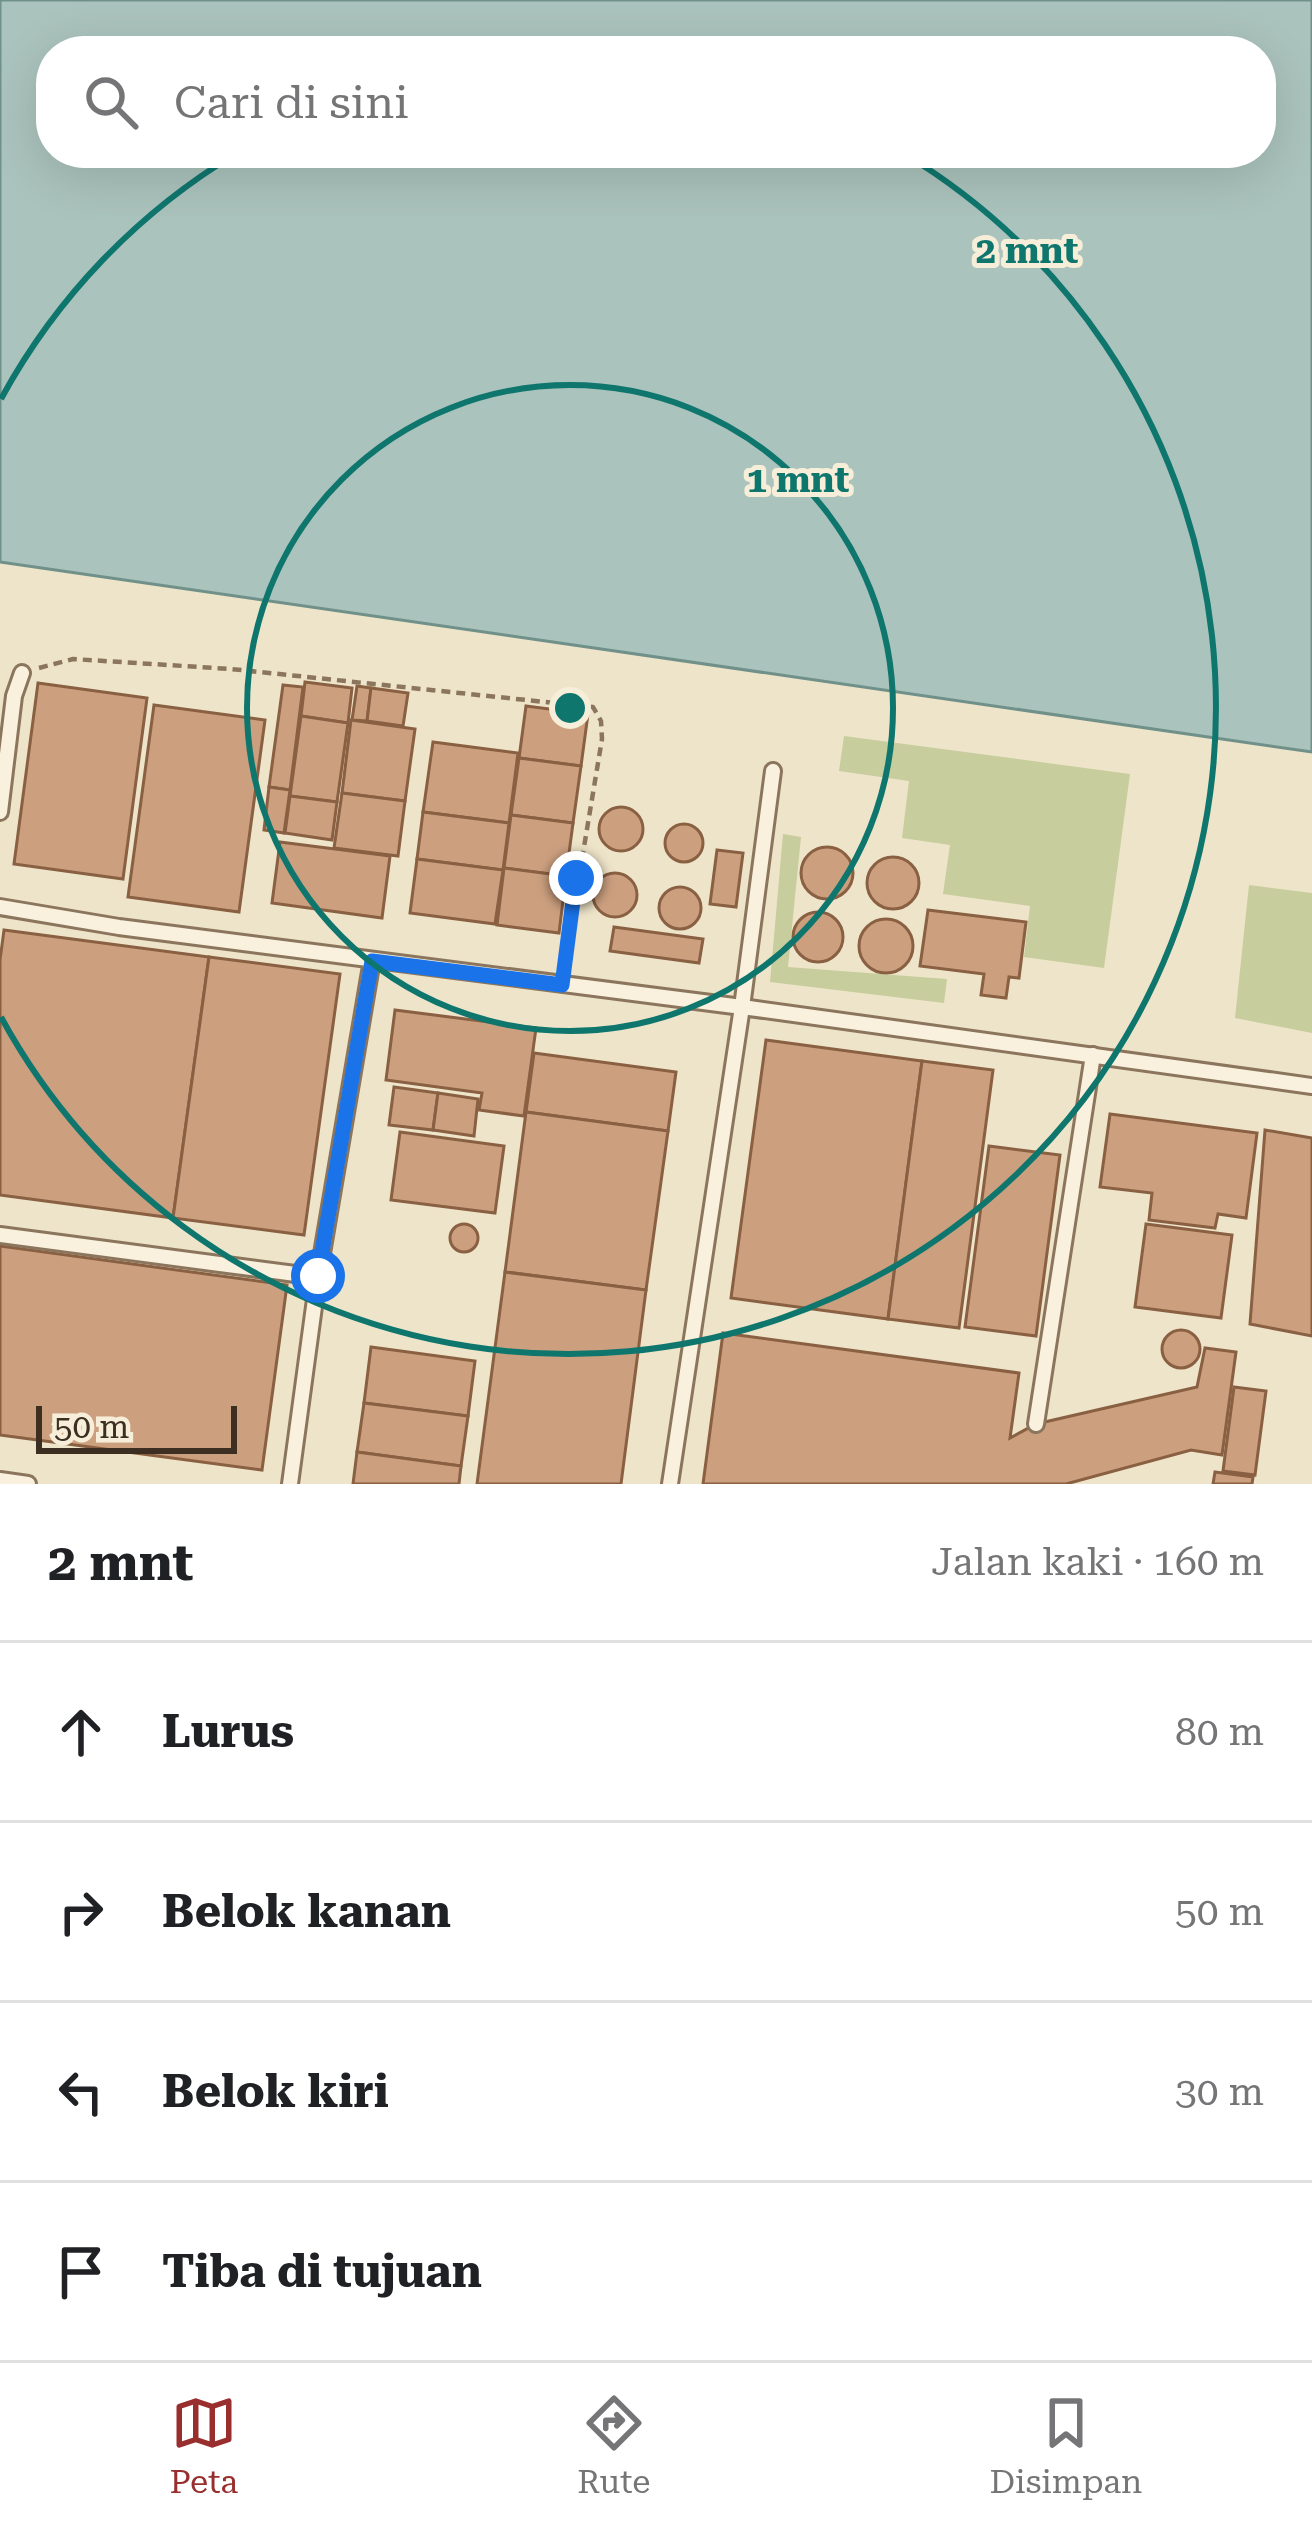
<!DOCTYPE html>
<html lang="id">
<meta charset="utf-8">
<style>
:root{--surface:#fff;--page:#f6f6f6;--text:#202124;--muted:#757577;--line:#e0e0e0;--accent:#992e2e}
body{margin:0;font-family:"Roboto Serif",serif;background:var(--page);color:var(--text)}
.scale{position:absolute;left:36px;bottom:30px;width:201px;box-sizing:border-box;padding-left:12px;border:6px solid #3c2e21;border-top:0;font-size:33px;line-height:42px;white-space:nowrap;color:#3c2e21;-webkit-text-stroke:9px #f6eed9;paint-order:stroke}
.stop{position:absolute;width:36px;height:36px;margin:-27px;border:9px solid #1a73e8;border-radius:50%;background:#fff}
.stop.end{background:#1a73e8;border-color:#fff;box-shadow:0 3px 12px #0008}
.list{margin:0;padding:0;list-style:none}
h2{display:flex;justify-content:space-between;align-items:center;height:156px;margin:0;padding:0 48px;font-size:51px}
h2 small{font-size:39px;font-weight:400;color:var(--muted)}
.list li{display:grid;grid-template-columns:78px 1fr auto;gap:36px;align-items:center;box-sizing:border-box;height:180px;padding:0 48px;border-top:3px solid var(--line)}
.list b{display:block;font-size:45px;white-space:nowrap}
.list em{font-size:39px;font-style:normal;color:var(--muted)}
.icon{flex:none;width:66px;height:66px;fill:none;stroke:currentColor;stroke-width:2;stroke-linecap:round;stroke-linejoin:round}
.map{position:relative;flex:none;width:1312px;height:1484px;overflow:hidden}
.search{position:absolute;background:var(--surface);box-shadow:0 12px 48px #0002;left:36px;right:36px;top:36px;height:132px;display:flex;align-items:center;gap:30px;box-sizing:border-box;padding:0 42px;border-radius:48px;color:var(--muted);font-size:45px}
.sheet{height:876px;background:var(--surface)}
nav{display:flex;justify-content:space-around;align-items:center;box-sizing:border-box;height:168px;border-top:3px solid var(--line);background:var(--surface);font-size:33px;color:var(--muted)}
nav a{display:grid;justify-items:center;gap:6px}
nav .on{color:var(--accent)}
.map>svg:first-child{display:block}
</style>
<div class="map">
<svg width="1312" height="1484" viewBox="0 0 1312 1484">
<rect width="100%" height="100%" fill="#eee4c9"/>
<g fill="#c7cd9c">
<path d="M844,736L1130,774L1104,968L1024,957L1030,906L943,894L950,845L902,838L909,781L839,771Z"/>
<path d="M783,834L801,837L788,967L947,979L944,1003L770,982Z"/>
<path d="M1249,885L1312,893V1033L1235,1018Z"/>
</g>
<path fill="#aac3bc" stroke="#709189" stroke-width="3" fill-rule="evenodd" d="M0,0H1312V752L0,562ZM51,51H1261V153H51Z"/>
<g fill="#cca07f" stroke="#8a6043" stroke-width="3">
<path d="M305,682L352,688L348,723L301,716Z"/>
<path d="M38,683L147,698L123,879L14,864Z"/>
<path d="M283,685L303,687L290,790L269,787Z"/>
<path d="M357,686L371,688L367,721L352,720Z"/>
<path d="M371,688L408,693L403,726L367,721Z"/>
<path d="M154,705L265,720L239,912L128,897Z"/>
<path d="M526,706L588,714L581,766L519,758Z"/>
<path d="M301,716L348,723L337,802L290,796Z"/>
<path d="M351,720L415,729L405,801L342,793Z"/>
<path d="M433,742L518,753L509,823L423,812Z"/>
<path d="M519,758L581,766L573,823L511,815Z"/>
<path d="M269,787L290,790L284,833L264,830Z"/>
<path d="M342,793L405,801L398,856L334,848Z"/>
<path d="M290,796L337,802L332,840L285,833Z"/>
<circle cx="621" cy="829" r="22"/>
<path d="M423,812L509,823L503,870L417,859Z"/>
<path d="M511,815L573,823L566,876L504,868Z"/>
<circle cx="684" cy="843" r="19"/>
<path d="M280,842L390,856L382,918L272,903Z"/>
<circle cx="827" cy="873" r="26"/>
<path d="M717,850L743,853L736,907L710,904Z"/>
<circle cx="893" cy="883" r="26"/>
<path d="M417,859L503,870L495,924L410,913Z"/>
<path d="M504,868L566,876L559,933L497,925Z"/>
<circle cx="615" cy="895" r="22"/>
<circle cx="680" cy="908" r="21"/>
<path d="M928,910L1026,922L1019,978L1009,977L1006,998L981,995L984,974L920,966Z"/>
<circle cx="818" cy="937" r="25"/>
<circle cx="886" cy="946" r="27"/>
<path d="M614,927L703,939L699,963L610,951Z"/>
<path d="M4,930L209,957L173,1218L0,1195V960Z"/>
<path d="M209,957L340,974L304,1235L173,1218Z"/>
<path d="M395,1010L536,1028L524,1116L479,1110L482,1093L386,1080Z"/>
<path d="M766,1040L922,1061L888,1319L731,1298Z"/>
<path d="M534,1053L676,1072L668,1131L526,1112Z"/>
<path d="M922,1061L993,1070L959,1328L888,1319Z"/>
<path d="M394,1087L438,1093L433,1130L389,1125Z"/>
<path d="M438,1093L478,1099L474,1136L433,1130Z"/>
<path d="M526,1112L668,1131L646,1290L505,1272Z"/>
<path d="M1110,1114L1257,1133L1246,1218L1218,1214L1215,1228L1149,1220L1152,1193L1100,1187Z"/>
<path d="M1265,1130L1312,1138V1336L1250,1324Z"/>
<path d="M400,1132L504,1146L495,1213L391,1200Z"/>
<path d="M989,1146L1060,1155L1036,1336L965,1327Z"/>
<circle cx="464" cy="1238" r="14"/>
<path d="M1146,1224L1232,1235L1221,1318L1135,1307Z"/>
<path d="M0,1246L287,1285L262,1470L0,1435Z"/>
<path d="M505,1272L646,1290L621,1484H477Z"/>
<circle cx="1181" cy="1349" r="19"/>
<path d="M723,1333L1019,1373L1010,1438L1036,1424L1197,1387L1205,1348L1236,1352L1222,1455L1191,1450L1066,1484H703Z"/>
<path d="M371,1347L475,1361L468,1416L364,1403Z"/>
<path d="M1234,1387L1266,1391L1255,1475L1223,1471Z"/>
<path d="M364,1403L468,1416L461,1466L357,1452Z"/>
<path d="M357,1452L461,1466L459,1484H353Z"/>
<path d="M1215,1472L1253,1477L1252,1484H1213Z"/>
</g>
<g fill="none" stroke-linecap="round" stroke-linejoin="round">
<defs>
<g id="service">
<path d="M0,812L14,696L22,673"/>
<path d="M0,907L119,927L742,1007L1312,1086"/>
<path d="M0,1235L318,1277"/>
<path d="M1036,1424L1093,1055"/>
<path d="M0,1480L28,1484"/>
<path d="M290,1484L318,1277L372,960"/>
<path d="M670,1484L742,1007L773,771"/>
</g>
</defs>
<use href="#service" stroke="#8b765d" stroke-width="20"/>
<path stroke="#8b765d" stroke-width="4.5" stroke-dasharray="9 6" stroke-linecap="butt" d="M39,668L73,659L231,669L593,707L601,721L602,739L564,967"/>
<use href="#service" stroke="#f9f1dd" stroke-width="14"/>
</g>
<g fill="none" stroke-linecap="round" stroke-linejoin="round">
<path stroke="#1a73e8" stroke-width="15" d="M318,1276L372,961L562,985L576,878"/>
</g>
<g fill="none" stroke="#0f766e" stroke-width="6">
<circle cx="570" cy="708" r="323"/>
<path d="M1 399A647 647 0 0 1 237 153M903 153A647 647 0 1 1 1 1017"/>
</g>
<circle cx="570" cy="708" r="18" fill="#0f766e" stroke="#f6eed9" stroke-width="6"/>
<g font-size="36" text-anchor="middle" font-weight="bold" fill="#0f766e" stroke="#f6eed9" stroke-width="10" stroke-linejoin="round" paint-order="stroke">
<text x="1027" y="263">2 mnt</text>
<text x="798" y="492">1 mnt</text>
</g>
</svg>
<div class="scale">50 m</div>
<div class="stop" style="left:318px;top:1276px"></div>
<div class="stop end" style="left:576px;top:878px"></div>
<div class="search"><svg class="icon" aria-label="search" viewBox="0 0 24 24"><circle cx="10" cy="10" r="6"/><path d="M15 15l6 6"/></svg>Cari di sini</div>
</div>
<section class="sheet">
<h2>2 mnt<small>Jalan kaki · 160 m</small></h2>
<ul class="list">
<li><svg class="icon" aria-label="ahead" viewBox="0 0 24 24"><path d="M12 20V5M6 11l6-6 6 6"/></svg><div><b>Lurus</b></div><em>80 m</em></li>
<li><svg class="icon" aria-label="right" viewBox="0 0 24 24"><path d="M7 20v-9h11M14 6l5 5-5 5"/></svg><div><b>Belok kanan</b></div><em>50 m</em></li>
<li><svg class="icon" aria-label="left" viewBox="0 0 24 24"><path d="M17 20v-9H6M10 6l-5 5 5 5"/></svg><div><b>Belok kiri</b></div><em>30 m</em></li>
<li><svg class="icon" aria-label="arrive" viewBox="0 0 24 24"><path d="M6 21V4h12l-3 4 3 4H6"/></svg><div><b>Tiba di tujuan</b></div></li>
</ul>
</section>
<nav>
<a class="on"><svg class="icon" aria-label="map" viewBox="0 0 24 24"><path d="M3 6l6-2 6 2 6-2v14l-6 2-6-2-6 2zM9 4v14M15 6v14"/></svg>Peta</a>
<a><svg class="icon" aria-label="directions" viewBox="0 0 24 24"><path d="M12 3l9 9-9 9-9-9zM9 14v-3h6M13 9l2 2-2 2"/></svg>Rute</a>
<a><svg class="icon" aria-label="saved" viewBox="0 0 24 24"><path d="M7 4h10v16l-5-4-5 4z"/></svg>Disimpan</a>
</nav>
